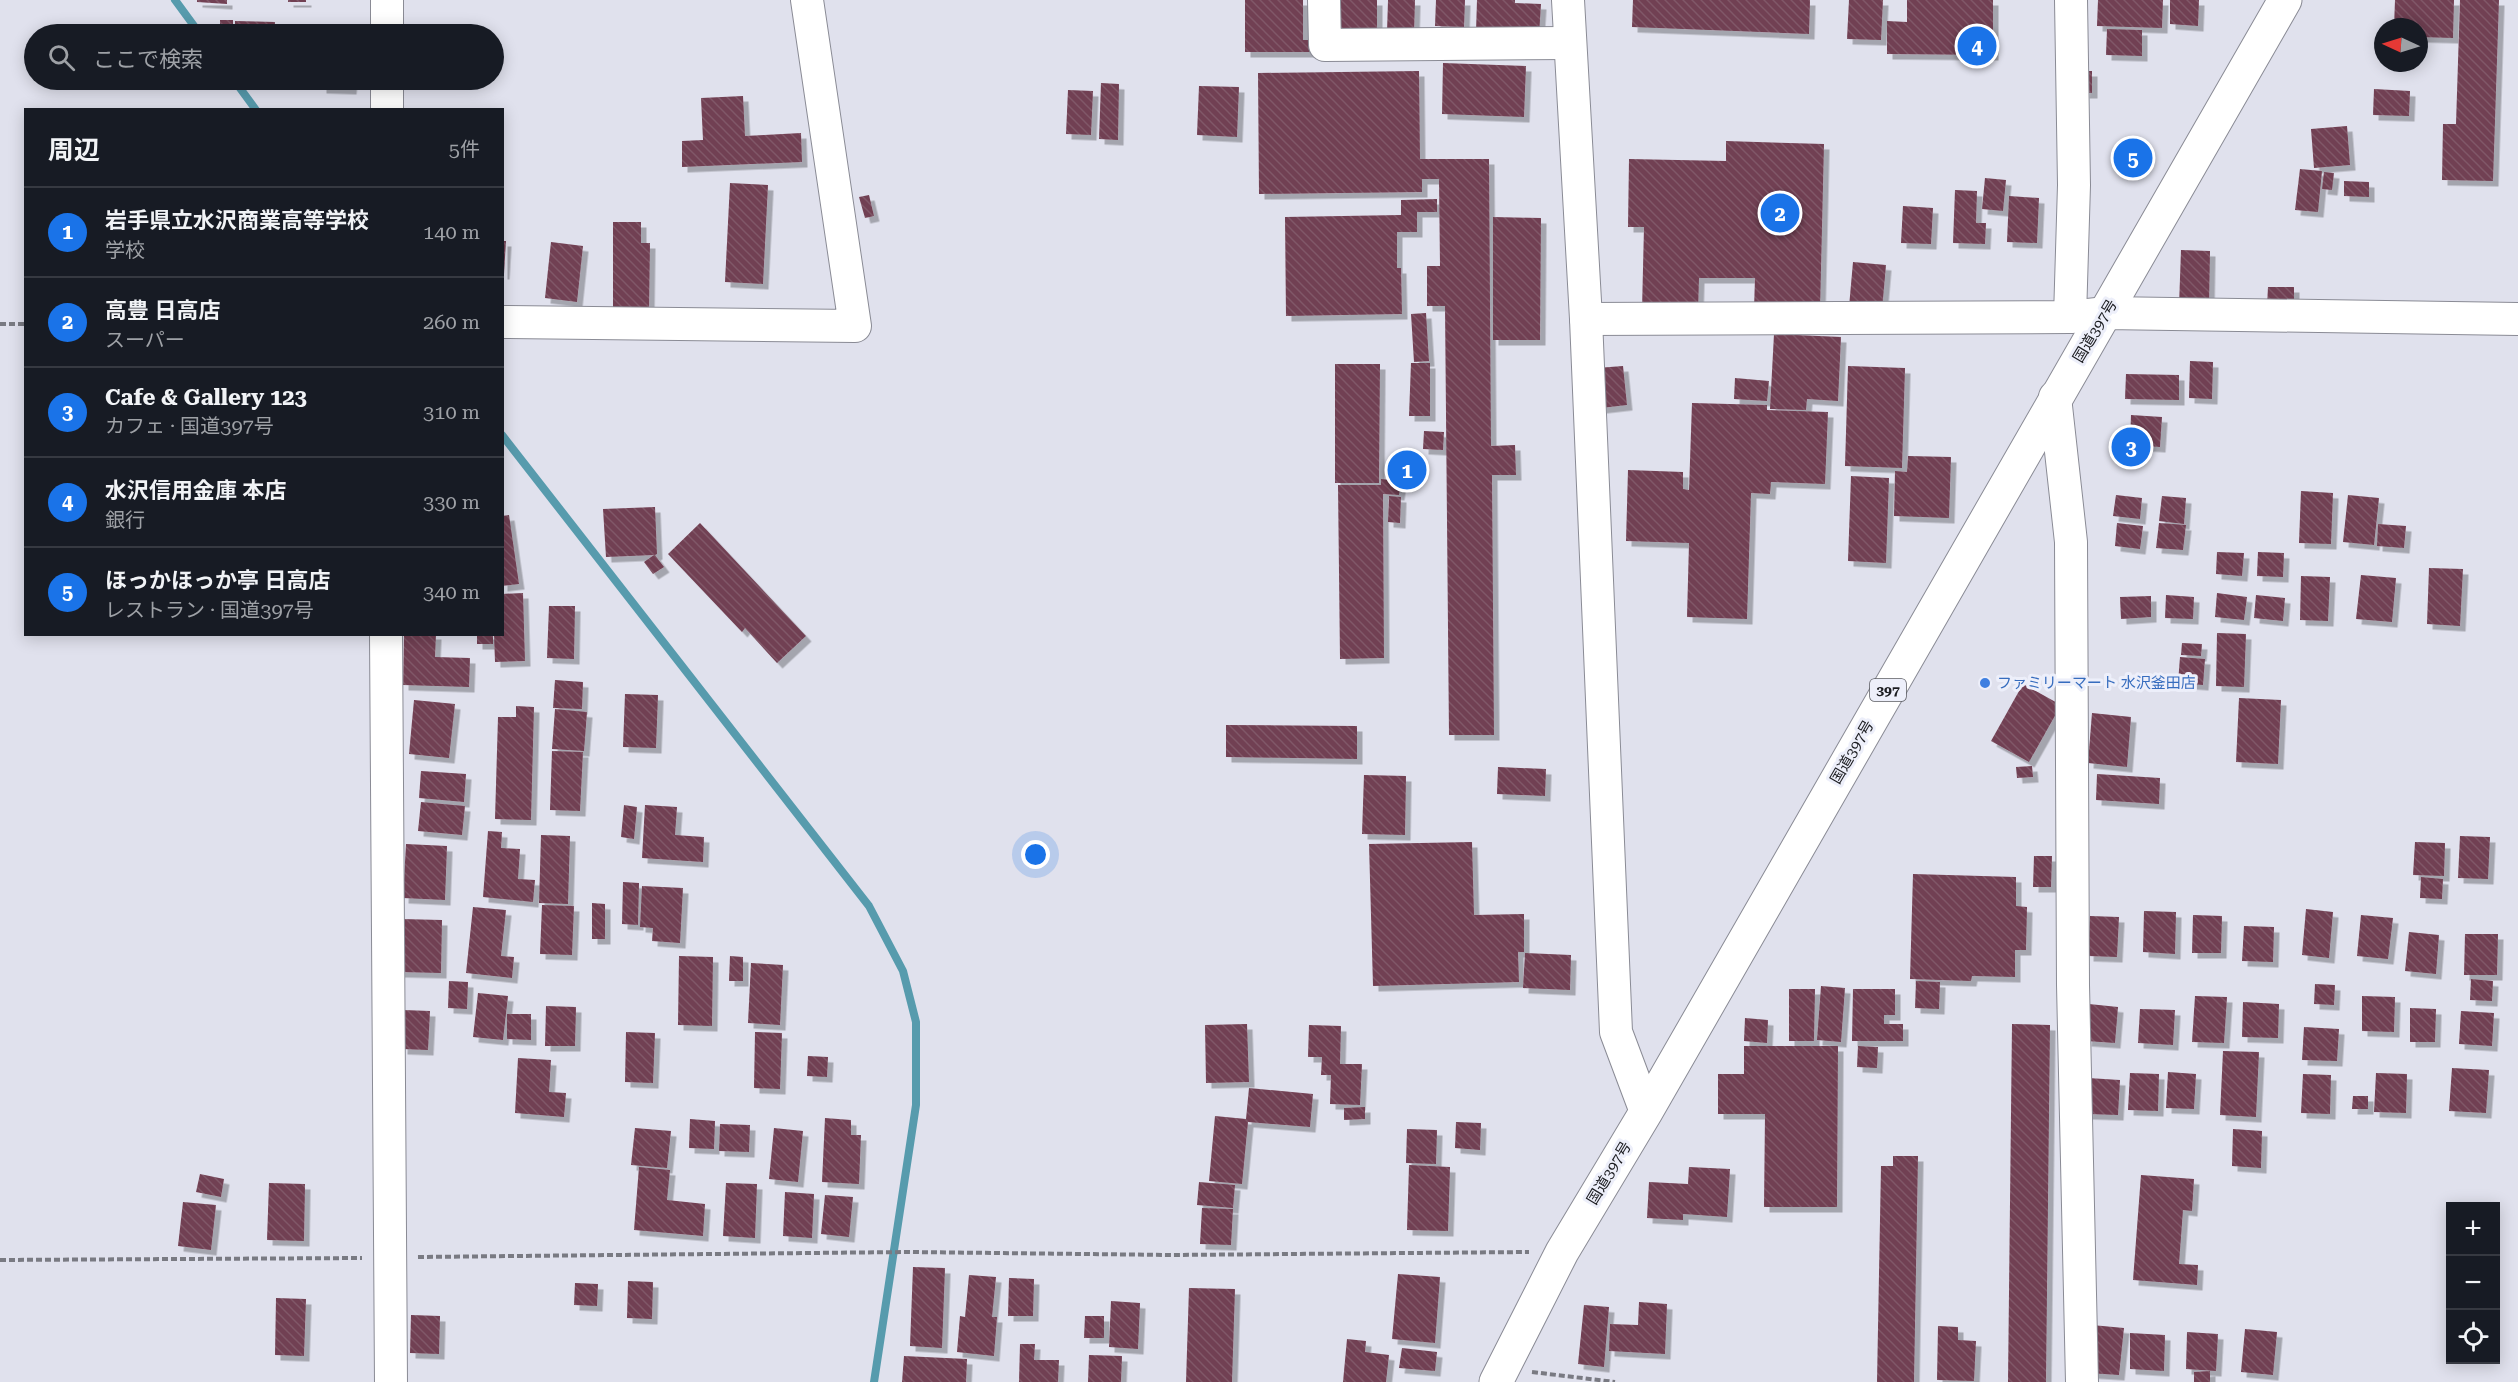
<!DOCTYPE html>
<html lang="ja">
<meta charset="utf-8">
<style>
:root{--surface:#171b24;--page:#242831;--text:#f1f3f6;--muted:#9ea1a6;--line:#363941;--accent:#1a73e8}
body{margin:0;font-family:"Roboto Serif","Noto Sans JP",serif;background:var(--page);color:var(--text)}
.controls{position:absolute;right:18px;bottom:18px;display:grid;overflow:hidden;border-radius:0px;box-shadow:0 3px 15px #0003}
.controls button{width:54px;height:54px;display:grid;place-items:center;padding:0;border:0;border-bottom:2px solid var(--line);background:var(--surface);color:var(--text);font:30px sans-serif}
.compass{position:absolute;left:2374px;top:18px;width:54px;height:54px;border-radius:50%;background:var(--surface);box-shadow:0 3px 15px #0003;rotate:274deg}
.you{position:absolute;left:1036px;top:855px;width:21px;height:21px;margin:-15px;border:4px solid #fff;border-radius:50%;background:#1a73e8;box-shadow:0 0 0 9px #1a73e833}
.badge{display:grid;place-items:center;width:39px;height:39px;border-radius:50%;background:var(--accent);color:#fff;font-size:20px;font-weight:700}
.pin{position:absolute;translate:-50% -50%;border:3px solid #fff;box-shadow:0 2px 6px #0006}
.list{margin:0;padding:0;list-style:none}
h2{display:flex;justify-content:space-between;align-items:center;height:78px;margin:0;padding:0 24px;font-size:26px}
h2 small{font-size:20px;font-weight:400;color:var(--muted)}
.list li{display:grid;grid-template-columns:39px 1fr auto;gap:18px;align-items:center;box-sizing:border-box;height:90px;padding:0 24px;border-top:2px solid var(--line)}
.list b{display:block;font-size:22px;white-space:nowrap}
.list p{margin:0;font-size:20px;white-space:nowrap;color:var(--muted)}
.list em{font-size:20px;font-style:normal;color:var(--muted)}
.icon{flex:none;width:33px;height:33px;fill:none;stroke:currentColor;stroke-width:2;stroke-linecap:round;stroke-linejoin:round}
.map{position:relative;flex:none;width:2518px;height:1382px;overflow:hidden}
.search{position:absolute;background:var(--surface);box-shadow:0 3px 15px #0003;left:24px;top:24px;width:480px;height:66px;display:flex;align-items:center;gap:15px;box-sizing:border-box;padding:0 21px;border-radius:33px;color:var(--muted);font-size:22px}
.panel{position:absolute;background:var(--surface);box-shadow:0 3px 15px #0003;left:24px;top:108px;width:480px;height:528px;border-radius:0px}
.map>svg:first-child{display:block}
</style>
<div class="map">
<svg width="2518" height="1382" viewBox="0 0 2518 1382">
<defs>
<pattern id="building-back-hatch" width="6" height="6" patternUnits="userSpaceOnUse" patternTransform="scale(1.5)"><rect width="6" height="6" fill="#713f52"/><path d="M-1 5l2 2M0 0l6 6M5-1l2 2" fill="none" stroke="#805867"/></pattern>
<filter id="shadow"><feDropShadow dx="5.5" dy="5.5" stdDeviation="0" flood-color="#0004"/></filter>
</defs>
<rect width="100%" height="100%" fill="#e0e1ed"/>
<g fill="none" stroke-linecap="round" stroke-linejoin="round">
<g stroke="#579bad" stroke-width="8">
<path d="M175,0L200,34"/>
<path d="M234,80L256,110"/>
<path d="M502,435L869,906L903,971L916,1022V1105L874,1382"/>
</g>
</g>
<g fill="url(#building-back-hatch)" filter="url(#shadow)">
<path d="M197,0H227V4L197,2Z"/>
<rect x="288" y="0" width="18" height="2"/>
<path d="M1245,0H1303V40H1313L1314,52H1245Z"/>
<rect x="1337" y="0" width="40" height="39"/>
<path d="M1388,0H1415L1414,33L1387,32Z"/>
<path d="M1436,0H1465L1464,27L1435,26Z"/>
<path d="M1477,0H1515V3L1541,4L1539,35L1476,32Z"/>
<path d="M1633,0H1810L1809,34L1632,27Z"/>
<path d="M1849,0H1883L1881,40L1847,39Z"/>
<path d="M1907,0H1993V55L1887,54V21L1907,22Z"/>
<path d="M2098,0H2163L2162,28L2097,26Z"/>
<path d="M2170,0H2199L2198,26L2170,24Z"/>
<path d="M2395,0H2454L2453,38L2419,37V27H2394Z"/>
<path d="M2460,0H2499L2493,181L2442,180L2443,124H2456Z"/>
<rect x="220" y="20" width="13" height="14"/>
<path d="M235,21L275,22V34H235Z"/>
<path d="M323,26L354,27V34H323Z"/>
<path d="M2107,29L2142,30V56L2106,55Z"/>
<path d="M1443,63L1526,66L1524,117L1442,114Z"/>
<path d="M1419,71L1420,159H1489L1491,446L1515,445L1516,475H1492L1494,735H1449L1445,306H1427V266H1440L1439,179H1422V192L1259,194L1258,73Z"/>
<path d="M2085,71H2092V93H2084Z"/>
<path d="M321,80H352L351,89L321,88Z"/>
<path d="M1101,83L1119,84L1118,140L1099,139Z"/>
<path d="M1199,86L1239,87L1237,137L1197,135Z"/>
<path d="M2374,89L2410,91L2409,116L2373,115Z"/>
<path d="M1068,90L1093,91L1091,135L1066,134Z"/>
<path d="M743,96L745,136L801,133L802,162L682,167V141L703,140L701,98Z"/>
<path d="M2347,126L2350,165L2314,168L2311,129Z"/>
<path d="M1726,141L1824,144L1820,311L1754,309L1755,278H1699L1698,312L1642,310L1644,227H1628L1629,159L1726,161Z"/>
<path d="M2300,169L2322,171L2318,212L2295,210Z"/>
<path d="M2324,172L2334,173L2332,190L2322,189Z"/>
<path d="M1985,178L2006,180L2003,211L1982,209Z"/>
<path d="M2344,181L2369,182V197L2344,196Z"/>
<path d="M730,183L768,185L763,284L725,282Z"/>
<path d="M1955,190L1977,191L1976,223H1986L1985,244L1953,243Z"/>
<path d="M869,195L874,216L865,218L859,197Z"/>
<path d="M2009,196L2039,198L2037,243L2007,242Z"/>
<path d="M1437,199V212H1417V232H1397V268H1401L1402,314L1286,316L1285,217L1401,215V200Z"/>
<path d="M1903,206L1933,208L1931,244L1901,243Z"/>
<path d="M1493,217L1541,218L1540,340H1493Z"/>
<path d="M613,222H641V243H650L649,312L613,313Z"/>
<path d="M502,241H506L504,274H502Z"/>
<path d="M551,242L583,246L577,302L545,298Z"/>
<path d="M2181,250L2210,251L2209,307L2179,306Z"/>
<path d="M1853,262L1886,265L1882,310L1849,307Z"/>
<path d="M2268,287H2294V307L2267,306Z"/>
<path d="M1426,313L1429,361L1414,362L1411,314Z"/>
<path d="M1774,334L1841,337L1838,401L1807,399L1806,410L1770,409Z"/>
<path d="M2190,361L2213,362L2212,399L2189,398Z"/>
<path d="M1411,363H1430V416H1409Z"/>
<path d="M1335,364H1380L1379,483H1335Z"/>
<path d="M1623,366L1627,405L1601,408L1597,368Z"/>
<path d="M1848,366L1905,368L1902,468L1845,466Z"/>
<path d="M2126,374L2179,375V400L2125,399Z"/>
<path d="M1735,378L1769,381L1767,401L1734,399Z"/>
<path d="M1692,403L1767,405V410L1828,412L1825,484L1771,482L1770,494L1751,493L1747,619L1687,617L1689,543L1626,541L1628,470L1683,472V489L1689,490Z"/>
<path d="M2131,415L2162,417L2160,447L2130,445Z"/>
<path d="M1424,431L1444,432L1443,450L1423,449Z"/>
<path d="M1908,456L1951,457L1949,518L1894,516L1895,471L1907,472Z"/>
<path d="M1851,476L1889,478L1886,563L1848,561Z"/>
<path d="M1381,479L1401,481L1399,495L1383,494L1384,658L1340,659L1338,485H1381Z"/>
<path d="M2301,491L2333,493L2331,544L2299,543Z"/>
<path d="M2116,495L2142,498L2140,519L2113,516Z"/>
<path d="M2348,495L2379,498L2374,545L2343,542Z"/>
<path d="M1389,496L1401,497L1400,523L1388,522Z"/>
<path d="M2162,496L2186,498L2184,524L2159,521Z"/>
<path d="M655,507L657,554L655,555L664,567L653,574L644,562L654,555L606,557L603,509Z"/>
<path d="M509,515L519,584L502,586V516Z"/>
<path d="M700,523L806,636L777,663L745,628L742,632L668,554Z"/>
<path d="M2117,523L2143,526L2140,549L2115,546Z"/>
<path d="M2159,523L2186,525L2183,550L2156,548Z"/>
<path d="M2378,524L2406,526L2404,548L2377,546Z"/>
<path d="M2217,552L2244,553L2242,576L2216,574Z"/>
<path d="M2258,552L2284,553L2283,577L2257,576Z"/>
<path d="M2429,568L2463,569L2460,626L2427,624Z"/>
<path d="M2361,575L2396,578L2392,622L2356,619Z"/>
<path d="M2301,576L2330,577L2328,621L2300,620Z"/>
<path d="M523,593L525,661L495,662L494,634H502V594Z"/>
<path d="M2217,593L2247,597L2244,620L2215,617Z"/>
<path d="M2166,595L2194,597L2193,619L2165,618Z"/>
<path d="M2256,595L2285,598L2283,621L2254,618Z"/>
<path d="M2151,596V617L2121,619L2120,597Z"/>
<path d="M549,606H575L574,659L547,658Z"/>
<path d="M2217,633L2246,634L2244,687L2216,686Z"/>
<path d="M404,634H436L435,657L470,658L469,687L403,685Z"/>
<rect x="477" y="634" width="16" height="10"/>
<path d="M2182,643L2202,644L2201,656L2181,655Z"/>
<path d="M2180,657L2205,659L2203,685L2178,683Z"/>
<path d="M555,680L583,682L582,709L553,708Z"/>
<path d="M2023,684L2061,705L2029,762L1991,741Z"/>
<path d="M625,694L658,695L656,748L623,747Z"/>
<path d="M2239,698L2281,700L2278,764L2236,762Z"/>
<path d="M414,700L455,704L449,758L409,754Z"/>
<path d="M516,706L534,707L531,820L495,819L498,717H516Z"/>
<path d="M555,709L587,712L584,751L552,749Z"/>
<path d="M2092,713L2131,717L2127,767L2088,763Z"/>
<path d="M1226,725L1357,726V759L1226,757Z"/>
<path d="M552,751L583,752L580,811L550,810Z"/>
<path d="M2032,766L2033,777L2017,778L2016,767Z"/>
<path d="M1498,767L1546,769L1545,796L1497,794Z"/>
<path d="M421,771L466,774L464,802L419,798Z"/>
<path d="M2097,774L2160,778L2159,804L2096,800Z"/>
<path d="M1364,775L1406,776L1405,835L1362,834Z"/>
<path d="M421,802L465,806L462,835L418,831Z"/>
<path d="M624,805L637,807L634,839L621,837Z"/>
<path d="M645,805L677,807L675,835L704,837L703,862L642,858Z"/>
<path d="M488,831L502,832L501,848L520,849L518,879L535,880L533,902L483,897Z"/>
<path d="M541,835L570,836L568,904L539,903Z"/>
<path d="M2460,836L2490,837L2488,879L2458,878Z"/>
<path d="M1472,842L1474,915L1524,914V952H1518L1519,982L1373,986L1369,844Z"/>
<path d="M2415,842L2445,843L2444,876L2413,875Z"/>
<path d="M406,844L447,846L445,900L403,898Z"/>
<path d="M2034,856H2052L2051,887H2033Z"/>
<path d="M1913,874L2016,877V906L2027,907L2026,950H2015V977L1972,976L1971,981L1910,979Z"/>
<path d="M2421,877L2443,879L2442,899L2420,898Z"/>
<path d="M623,882L639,883L638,925L622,924Z"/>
<path d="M642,886L683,888L680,943L652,941L653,928L640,927Z"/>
<path d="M592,903L605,904V939H592Z"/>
<path d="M542,905L574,906L572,955L540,954Z"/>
<path d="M473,907L506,910L501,956L514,957L512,978L466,973Z"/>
<path d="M2306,909L2333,912L2329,958L2302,955Z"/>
<path d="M2144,911L2176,912L2175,954L2143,952Z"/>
<path d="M2193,915L2222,916L2221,953H2192Z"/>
<path d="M2361,915L2393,918L2388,959L2357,956Z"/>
<path d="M2090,916L2119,917L2117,957L2088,956Z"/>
<path d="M401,919L442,920L441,973L399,972Z"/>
<path d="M2244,926L2274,927L2273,962L2242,961Z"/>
<path d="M2409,932L2439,935L2436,974L2405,971Z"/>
<path d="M2465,934H2498L2497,975H2464Z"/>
<path d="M1525,953L1571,955L1570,990L1523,988Z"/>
<path d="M679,956L713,957L712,1026L678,1025Z"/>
<path d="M730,956L743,957V981H729Z"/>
<path d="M751,963L783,965L780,1025L748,1023Z"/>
<path d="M2471,979L2493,981L2492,1001L2470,1000Z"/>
<path d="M449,981L468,982L467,1009L448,1008Z"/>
<path d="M1916,981L1940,982L1939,1009L1915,1008Z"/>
<path d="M2315,984L2335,985L2334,1005L2314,1004Z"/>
<path d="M1821,986L1845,988L1841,1042L1817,1040Z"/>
<path d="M1789,989H1815L1814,1041H1789Z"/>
<path d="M1853,989H1895V1015H1884V1024H1903V1041H1852Z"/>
<path d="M478,993L508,996L503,1040L473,1037Z"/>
<path d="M2195,996L2227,997L2224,1043L2192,1042Z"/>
<path d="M2362,996L2395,997L2394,1032L2362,1031Z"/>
<path d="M2243,1002L2279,1004L2278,1038L2242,1037Z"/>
<path d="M2089,1004L2118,1007L2115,1043L2086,1041Z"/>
<path d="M546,1006L576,1007L575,1046H545Z"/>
<path d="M2410,1008L2436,1009L2435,1042H2410Z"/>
<path d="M2140,1009L2175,1010L2173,1045L2138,1043Z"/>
<path d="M403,1010L430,1011L428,1050L402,1049Z"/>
<path d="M2461,1011L2494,1013L2492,1046L2459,1044Z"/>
<path d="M507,1014H531V1040L507,1039Z"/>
<path d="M1745,1018L1768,1020L1767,1043L1744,1041Z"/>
<path d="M1247,1024L1249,1082L1206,1083L1205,1025Z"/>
<path d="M2012,1024L2050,1025L2046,1382H2008Z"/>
<path d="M1309,1025L1341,1026L1340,1064H1362L1360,1105L1330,1104L1331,1075H1321L1322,1057H1308Z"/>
<path d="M2304,1027L2339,1029L2337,1061L2302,1060Z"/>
<path d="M626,1032L655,1033L653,1083L625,1082Z"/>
<path d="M755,1032L782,1033L780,1089L754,1088Z"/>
<path d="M1744,1046H1838L1837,1207H1764L1765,1114H1718V1074H1744Z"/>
<path d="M1858,1046L1878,1047L1877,1068L1857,1067Z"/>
<path d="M2223,1051L2259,1052L2256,1117L2220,1115Z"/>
<path d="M808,1056L828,1057L827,1077L807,1076Z"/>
<path d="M518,1058L551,1060L549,1092L566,1093L564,1117L515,1113Z"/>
<path d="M2452,1068L2489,1070L2486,1113L2449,1111Z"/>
<path d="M2168,1072L2196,1074L2194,1109L2166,1108Z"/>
<path d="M2130,1073L2159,1074L2158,1111L2128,1110Z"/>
<path d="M2376,1073L2407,1074L2406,1113L2374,1112Z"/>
<path d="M2303,1074L2331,1075L2330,1114L2301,1113Z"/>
<path d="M2088,1078L2120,1080L2118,1115L2087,1114Z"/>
<path d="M1249,1088L1313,1094L1310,1127L1248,1122L1242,1184L1209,1181L1215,1116L1246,1119Z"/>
<path d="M2353,1096H2368V1109H2352Z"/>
<path d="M1365,1107V1119L1344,1120V1108Z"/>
<path d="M825,1118L851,1120V1135H861L859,1184L822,1182Z"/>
<path d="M690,1119L715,1121L714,1149L689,1148Z"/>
<path d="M1456,1122L1481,1123L1480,1150L1455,1148Z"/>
<path d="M720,1124L750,1125L749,1152L719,1151Z"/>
<path d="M635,1128L671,1131L667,1168L631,1165Z"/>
<path d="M774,1128L803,1131L798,1182L769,1179Z"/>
<path d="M1407,1129L1437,1130L1436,1164L1406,1163Z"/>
<path d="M2233,1129L2262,1131L2261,1168L2232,1166Z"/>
<path d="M1893,1156H1918L1914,1382H1877L1881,1166H1893Z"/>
<path d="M1409,1165L1450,1167L1448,1231L1407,1230Z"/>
<path d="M639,1167L670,1170L667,1200L705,1204L703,1236L634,1230Z"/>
<path d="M1689,1167L1730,1169L1727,1217L1683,1214V1220L1647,1218L1649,1182L1688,1184Z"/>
<path d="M200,1174L224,1179L221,1197L196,1192Z"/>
<path d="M2141,1175L2194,1179L2192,1211L2183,1210L2179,1264L2198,1265L2197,1285L2133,1280Z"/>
<path d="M1199,1182L1235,1185L1233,1208L1197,1205Z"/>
<path d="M269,1183L305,1184L304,1241L267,1240Z"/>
<path d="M726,1183L757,1184L755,1238L723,1236Z"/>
<path d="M785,1192L814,1194L812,1238L783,1236Z"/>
<path d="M825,1195L853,1197L849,1237L821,1234Z"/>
<path d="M183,1202L216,1205L211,1250L178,1246Z"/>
<path d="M1202,1208L1233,1209L1231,1245L1200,1244Z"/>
<path d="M913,1267L945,1268L942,1348L910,1346Z"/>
<path d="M1398,1274L1440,1277L1435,1343L1392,1339Z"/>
<path d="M969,1275L996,1277L992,1317H997L994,1356L957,1352L960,1316L965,1317Z"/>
<path d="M1009,1278L1034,1279L1033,1316H1008Z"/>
<path d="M628,1281L653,1282L652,1319L627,1318Z"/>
<path d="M575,1283L598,1284L597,1306L574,1305Z"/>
<path d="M1189,1288L1235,1289L1232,1382H1186Z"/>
<path d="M276,1298L306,1299L304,1356L275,1355Z"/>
<path d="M1111,1301L1140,1303L1138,1349L1109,1347Z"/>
<path d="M1639,1302L1667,1304L1665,1354L1609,1351L1610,1324L1638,1325Z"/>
<path d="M1584,1305L1609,1307L1604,1367L1578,1364Z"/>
<path d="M411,1315L440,1316L439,1354L410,1353Z"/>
<path d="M1085,1316H1104V1338H1084Z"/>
<path d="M2092,1325L2124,1328L2119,1375L2088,1373Z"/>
<path d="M1938,1326L1958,1327V1340L1976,1341L1974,1381L1937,1380Z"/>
<path d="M2245,1329L2277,1332L2273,1375L2241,1372Z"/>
<path d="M2187,1332L2218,1334L2216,1371L2186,1369Z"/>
<path d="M2130,1333L2165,1335L2164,1371L2130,1369Z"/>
<path d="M1347,1339L1366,1341L1365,1352L1389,1355L1386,1382H1343Z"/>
<path d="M1020,1344H1035L1034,1360H1059L1058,1382H1019Z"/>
<path d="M1402,1348L1437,1352L1435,1371L1399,1368Z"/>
<path d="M1089,1355L1122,1356L1121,1382H1088Z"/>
<path d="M904,1356L967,1359L966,1382H902Z"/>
<path d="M2210,1371V1382H2194V1372Z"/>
</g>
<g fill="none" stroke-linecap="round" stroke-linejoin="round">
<defs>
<g id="minor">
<path d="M387,0V34"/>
<path d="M1324,0L1325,45L1569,43"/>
<path d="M1568,0L1586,319L1616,1032L1646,1112"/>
<path d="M387,80V110"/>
<path d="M2070,317L2074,185L2071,0"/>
<path d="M1586,319L2070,317L2106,313L2518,319"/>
<path d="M502,322L855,326L807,0"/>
<path d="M2055,397L2071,542L2073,985L2082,1382"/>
<path d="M386,634L391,1382"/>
</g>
<path id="highway" d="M1496,1382L1562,1252L1646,1112L2285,0"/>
</defs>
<use href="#minor" stroke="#8a8b95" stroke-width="34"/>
<use href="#highway" stroke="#8a8b95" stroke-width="35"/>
<g stroke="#797a82" stroke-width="4" stroke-dasharray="6 3" stroke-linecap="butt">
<path d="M0,324H26"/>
<path d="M418,1257L908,1252L1172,1255L1529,1252"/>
<path d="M0,1260L362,1258"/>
<path d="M1532,1372L1615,1382"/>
</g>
<use href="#minor" stroke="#fff" stroke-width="32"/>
<use href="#highway" stroke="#fff" stroke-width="33"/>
</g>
<circle fill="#3f7fe0" stroke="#edeffa" stroke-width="2" cx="1985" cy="683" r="6"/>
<g text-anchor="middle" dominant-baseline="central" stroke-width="6" stroke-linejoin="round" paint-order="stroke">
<rect fill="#edeffa" stroke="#5a5b61" stroke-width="1.5" x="1870" y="679" width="36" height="22" rx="4.5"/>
<g font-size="14" font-weight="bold" fill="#1b1c20">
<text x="1888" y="690">397</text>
</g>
<g font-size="15" fill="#1b1c20" stroke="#edeffa">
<text transform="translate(2095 331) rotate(-59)">国道397号</text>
<text transform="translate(1852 752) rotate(-60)">国道397号</text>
<text transform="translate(1609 1173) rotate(-59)">国道397号</text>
</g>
<g font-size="15" fill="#366cbe" stroke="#edeffa" text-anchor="start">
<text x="1997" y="683">ファミリーマート 水沢釜田店</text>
</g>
</g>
</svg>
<div class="controls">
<button>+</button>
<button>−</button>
<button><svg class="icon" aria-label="locate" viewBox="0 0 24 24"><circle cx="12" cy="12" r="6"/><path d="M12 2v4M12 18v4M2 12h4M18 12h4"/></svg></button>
</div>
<svg class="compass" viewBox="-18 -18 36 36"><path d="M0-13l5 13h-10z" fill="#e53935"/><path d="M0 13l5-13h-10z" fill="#9ea1a6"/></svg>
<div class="you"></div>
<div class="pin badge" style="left:1407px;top:470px">1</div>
<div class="pin badge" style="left:1780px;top:213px">2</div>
<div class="pin badge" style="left:2131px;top:447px">3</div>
<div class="pin badge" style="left:1977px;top:46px">4</div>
<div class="pin badge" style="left:2133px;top:158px">5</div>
<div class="search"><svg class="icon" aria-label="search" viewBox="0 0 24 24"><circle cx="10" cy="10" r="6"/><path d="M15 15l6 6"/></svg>ここで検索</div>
<section class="panel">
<h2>周辺<small>5件</small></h2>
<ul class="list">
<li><span class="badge">1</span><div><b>岩手県立水沢商業高等学校</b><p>学校</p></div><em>140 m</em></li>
<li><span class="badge">2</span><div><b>高豊 日高店</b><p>スーパー</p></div><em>260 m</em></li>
<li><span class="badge">3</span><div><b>Cafe &amp; Gallery 123</b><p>カフェ · 国道397号</p></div><em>310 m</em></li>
<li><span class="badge">4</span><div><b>水沢信用金庫 本店</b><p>銀行</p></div><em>330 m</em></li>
<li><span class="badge">5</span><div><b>ほっかほっか亭 日高店</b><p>レストラン · 国道397号</p></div><em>340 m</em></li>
</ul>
</section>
</div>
